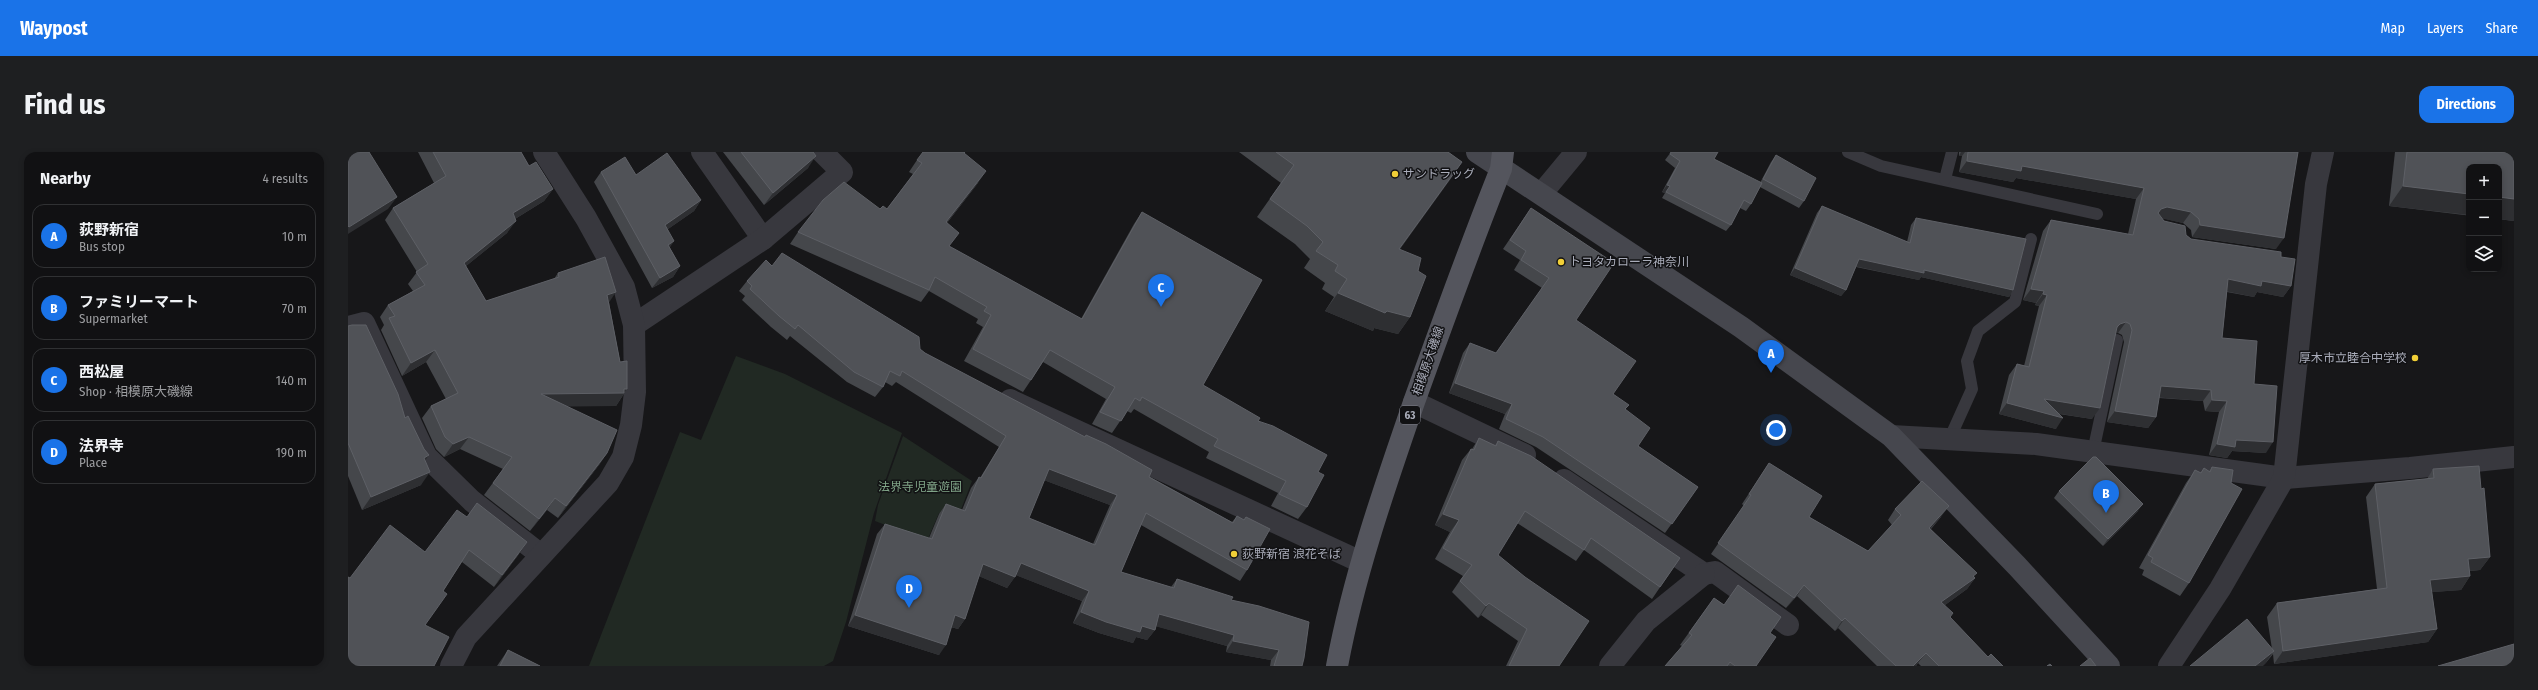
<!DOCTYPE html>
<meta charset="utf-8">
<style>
:root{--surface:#111113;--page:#1e1f21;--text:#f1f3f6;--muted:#9c9da0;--line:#303133;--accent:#1a73e8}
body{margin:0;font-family:"Fira Sans Condensed","Noto Sans JP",sans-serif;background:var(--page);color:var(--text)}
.controls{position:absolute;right:12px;top:12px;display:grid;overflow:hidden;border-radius:8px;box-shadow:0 2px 6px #0003}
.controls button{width:36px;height:36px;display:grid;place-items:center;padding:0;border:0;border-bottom:1px solid var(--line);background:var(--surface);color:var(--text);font:20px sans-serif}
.you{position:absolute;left:1428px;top:278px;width:14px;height:14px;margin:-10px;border:3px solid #fff;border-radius:50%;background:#1a73e8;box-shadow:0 0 0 6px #1a73e833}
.badge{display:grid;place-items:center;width:26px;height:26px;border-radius:50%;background:var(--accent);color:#fff;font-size:13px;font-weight:700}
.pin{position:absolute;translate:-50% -33px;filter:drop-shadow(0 1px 2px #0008)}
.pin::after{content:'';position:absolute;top:21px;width:14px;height:12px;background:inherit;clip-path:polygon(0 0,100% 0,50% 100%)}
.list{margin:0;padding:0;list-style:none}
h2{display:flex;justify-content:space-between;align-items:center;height:52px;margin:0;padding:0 16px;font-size:17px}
h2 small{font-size:13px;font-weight:400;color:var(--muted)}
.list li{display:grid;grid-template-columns:26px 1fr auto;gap:12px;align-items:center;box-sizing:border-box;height:64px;margin:0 8px 8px;padding:0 8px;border:1px solid var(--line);border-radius:12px}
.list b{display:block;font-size:15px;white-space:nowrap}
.list p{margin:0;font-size:13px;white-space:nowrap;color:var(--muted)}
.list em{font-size:13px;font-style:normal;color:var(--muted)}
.icon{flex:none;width:22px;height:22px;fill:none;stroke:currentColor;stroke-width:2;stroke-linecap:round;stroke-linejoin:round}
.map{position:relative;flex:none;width:2166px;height:514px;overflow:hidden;border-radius:12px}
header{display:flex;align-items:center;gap:24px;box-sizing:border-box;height:56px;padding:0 20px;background:var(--accent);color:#fff}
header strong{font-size:19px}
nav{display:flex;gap:22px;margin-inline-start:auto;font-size:14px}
.intro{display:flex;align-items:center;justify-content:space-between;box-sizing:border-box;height:96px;padding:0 24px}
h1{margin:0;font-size:28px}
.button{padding:10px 18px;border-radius:12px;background:var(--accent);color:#fff;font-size:14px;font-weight:700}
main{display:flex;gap:24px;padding:0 24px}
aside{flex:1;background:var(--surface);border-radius:12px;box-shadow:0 2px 6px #0003}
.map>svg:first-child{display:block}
</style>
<header>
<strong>Waypost</strong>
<nav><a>Map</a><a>Layers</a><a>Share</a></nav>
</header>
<div class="intro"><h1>Find us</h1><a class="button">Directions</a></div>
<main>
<aside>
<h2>Nearby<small>4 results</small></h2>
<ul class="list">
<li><span class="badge">A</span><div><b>荻野新宿</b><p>Bus stop</p></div><em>10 m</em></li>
<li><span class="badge">B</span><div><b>ファミリーマート</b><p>Supermarket</p></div><em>70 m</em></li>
<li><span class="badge">C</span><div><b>西松屋</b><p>Shop · 相模原大磯線</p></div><em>140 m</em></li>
<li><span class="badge">D</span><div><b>法界寺</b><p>Place</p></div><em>190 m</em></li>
</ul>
</aside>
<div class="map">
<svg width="2166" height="514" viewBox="0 0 2166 514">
<rect width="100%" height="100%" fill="#171719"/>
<g fill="#212923">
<path d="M388,204L437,222L554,281L526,361L498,470L485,509L476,514H241L332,280L353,288Z"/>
<path d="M555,284L624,329L609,368L591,361L579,389L527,369L530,353Z"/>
</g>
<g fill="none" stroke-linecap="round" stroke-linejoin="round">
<g stroke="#38383e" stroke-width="12">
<path d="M1500,0L1533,14L1749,62"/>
<path d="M1597,27L1604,0"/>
<path d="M1601,288L1624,237L1619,209L1630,179L1667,150L1683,87"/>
<path d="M1745,300L1769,188"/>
</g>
<g stroke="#38383e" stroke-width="22">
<path d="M354,0L415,87"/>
<path d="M1194,41L1228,0"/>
<path d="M286,173L415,87L494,20L474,0"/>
<path d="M0,175L16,171L78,304L124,349L193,403"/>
<path d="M662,248L1013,410"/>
<path d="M1066,250L1177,303"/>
<path d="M1543,284L1688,292L1936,326L2062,316L2166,305"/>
<path d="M1216,328L1356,422L1367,420L1440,473"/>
<path d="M103,514L118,485L260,331L275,305L283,273L287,240L286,173L276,135L238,66L196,0"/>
<path d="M1262,514L1298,469L1356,422"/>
<path d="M1821,514L1872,437L1936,326L1968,32L1975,0"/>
</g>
<path stroke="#46474e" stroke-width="22" d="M1129,0L1393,175L1543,284L1669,414L1761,514"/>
<path stroke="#54555d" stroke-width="22" d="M989,514C1006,423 1036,337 1066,250C1094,172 1122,94 1153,17L1155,0"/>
</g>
<g fill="#45474b" fill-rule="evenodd">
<path d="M70,0H173L181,14L205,37L196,49L167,67L159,81L118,114L138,149L206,127L210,121L261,150L272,210L279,237L268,254H218L259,301L251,313L210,366L199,358L182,379L136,343L155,317L112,297L96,305L88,297L74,266L83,254L98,247L78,210L54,224L33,178L36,173L32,165L40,153L65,139L60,132L69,120L37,68L45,56L86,31Z"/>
<path d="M375,0H465L460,16L416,53Z"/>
<path d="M891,0H1100L1114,10L1052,97L1062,165L1050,182L1026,176L1025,179L977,159L986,145L974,137L977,131L956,116L962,107L947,92L909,65L933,31Z"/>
<path d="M1323,0L1366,7L1412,31L1423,10L1428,3L1456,49L1451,56L1412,35L1403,52L1398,59L1392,56L1383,73L1378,79L1314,46L1317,41L1314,40L1327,16L1317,8Z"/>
<path d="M1611,0H1950L1928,97L1844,85L1843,78L1835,71L1814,66L1816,69L1838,83L1843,87L1933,105L1943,134L1935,145L1909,140L1906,145L1879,140L1874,186L1906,232L1918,301L1884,299L1879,306L1861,303L1871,260L1857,259L1855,249L1811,246L1808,265L1800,276L1759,270L1776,190L1774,183L1770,181H1768L1744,267L1711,262L1708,277L1651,262L1661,223L1669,212L1676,214L1691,154L1687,153L1688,151L1675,148L1695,79L1703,68L1780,82L1788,47L1668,26L1665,30L1611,20L1614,4H1611Z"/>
<path d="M2047,0H2166V69L2041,54Z"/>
<path d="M616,1L630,31L599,71L601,95L733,167L786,72L794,60L855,233L910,269L970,320L959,355L950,367L923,354L930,341L858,306L861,300L786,257L783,261L779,259L764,281L744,272L758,247L695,210L675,240L616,209L635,175L628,171L630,167L581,139L573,150L442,92L450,80L532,57H539L565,22L561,20L569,8Z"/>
<path d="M253,20L288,23L353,48L346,59L320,77L322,96L332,114L325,125L304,136L246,30Z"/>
<path d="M1474,54L1559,90L1563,73L1568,66L1665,138L1661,145L1573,125L1571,128L1508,115L1498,138L1493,144L1442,123L1469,61Z"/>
<path d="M1183,56L1228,168L1265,242L1277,257L1290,294L1350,335L1317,381L1188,295L1151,277L1157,262L1101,241L1115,201L1122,191L1148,201L1194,136L1166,118L1172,108L1155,97Z"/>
<path d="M424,114L572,197L577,201L884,370L889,364L896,368L898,365L899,418L892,429L793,373L773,420L823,435L829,427L883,448L954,514H922L923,508L878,500L879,494L808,474L807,478L799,488L788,485L785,491L751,481L725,471L734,449L668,423L659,436L631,424L617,467L610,477L603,475L591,503L500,474L529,382L537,372L581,386L591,362L598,352L614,358L623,336L631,325L632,326L651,295L548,230L544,234L537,230L535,235L527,245L499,230L442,184L439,188L423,175L394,148L397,144L391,139L399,129ZM696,328L762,353L745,392L681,366Z"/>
<path d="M0,174L57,266L77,309L73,333L14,358L0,324Z"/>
<path d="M1131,286L1147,293L1150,289L1332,406L1304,447L1236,398L1228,409L1169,371L1150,403L1211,514H1158L1170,489L1133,463L1130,466L1104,440L1115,424L1087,407L1102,380L1087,373L1114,308L1123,297H1124Z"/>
<path d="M1421,311L1461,365L1520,399L1544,373L1540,368L1547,357L1593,365L1583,377L1627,426L1619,437L1597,453L1602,466L1640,505L1655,514H1573L1570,511L1568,514H1529L1490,476L1487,479L1449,444L1438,456L1363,402L1396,354L1394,352Z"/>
<path d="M1864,315L1841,431L1832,444L1794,423L1796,418L1791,416L1838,331L1847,318L1852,321L1856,316L1861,319Z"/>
<path d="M2085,317L2133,337L2142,405L2132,418L2122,419V424L2113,438L2084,440L2089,477L2080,490L1926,512L1925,502L1917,512L1924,497L1919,465L1929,451L2029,437L2018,345L2027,332L2079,327Z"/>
<path d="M1711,339L1790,359L1755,394L1706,346Z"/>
<path d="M119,365L171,402L146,435L114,410L95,439L77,473L86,514L2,426L77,400Z"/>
<path d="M1366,446L1376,453L1422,481L1408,514H1317L1334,494L1332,493Z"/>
<path d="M160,498L192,514H149Z"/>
</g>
<g fill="#2e2f32">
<path d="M1613,0H1617L1614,4H1611Z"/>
<path d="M468,4L460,16L416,53L425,41Z"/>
<path d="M1619,9L1674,14L1796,36L1788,47L1668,26L1665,30L1611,20Z"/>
<path d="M1114,10L1102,28L1039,115L1051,97Z"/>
<path d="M638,19L630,31L590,82L598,70Z"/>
<path d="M1319,33L1322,34L1317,41L1314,40Z"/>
<path d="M2055,34L2121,42V63L2041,54Z"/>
<path d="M205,37L196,49L157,73L165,61Z"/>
<path d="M49,45L40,57L0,82V75H1Z"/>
<path d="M2151,45L2166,47V69L2151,67Z"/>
<path d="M353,48L346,59L310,84L317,73Z"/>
<path d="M1819,55L1843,60L1835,71L1812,66L1805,68L1813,57Z"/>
<path d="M168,69L159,81L107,123L116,111Z"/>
<path d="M1852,73L1936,86L1928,97L1844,85Z"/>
<path d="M326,89L319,100L320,93Z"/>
<path d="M1511,107L1576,118L1665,138L1661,145L1573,125L1571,128L1506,114Z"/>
<path d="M332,114L325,125L304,136L312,126Z"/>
<path d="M1447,116L1498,138L1493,144L1442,123Z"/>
<path d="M1880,127L1914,129L1943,134L1935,145L1909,140L1906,145L1872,138Z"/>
<path d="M1683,137L1696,139L1688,151L1675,148Z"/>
<path d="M268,140L260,152L259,143Z"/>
<path d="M990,141L1062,165L1050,182L1026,176L1025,179L977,159Z"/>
<path d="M1695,142L1699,143L1691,154L1687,153Z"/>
<path d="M1778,170L1770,181L1764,183L1772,172Z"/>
<path d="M87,198L78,210L54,224L63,211Z"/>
<path d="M1107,231L1164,252L1157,262L1101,241Z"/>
<path d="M1813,234L1863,238L1855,249L1805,245Z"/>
<path d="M279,237L268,254L184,255L193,242Z"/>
<path d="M1696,247L1752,256L1744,267L1688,258Z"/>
<path d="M1864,248L1879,249L1871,260L1857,259Z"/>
<path d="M1659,251L1715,266L1708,277L1651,262Z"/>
<path d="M1767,259L1808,265L1800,276L1759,270Z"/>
<path d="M121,285L112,297L96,305L105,292Z"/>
<path d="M1888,288L1925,290L1918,301L1884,299L1879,306L1861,303L1869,292Z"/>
<path d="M259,301L251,313L210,366L218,354Z"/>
<path d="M81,303L72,316L76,306Z"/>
<path d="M701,317L769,343L762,353L693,327Z"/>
<path d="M82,320L73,333L14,358L23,345Z"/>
<path d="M207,346L199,358L182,379L191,367Z"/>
<path d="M1795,352L1790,359L1755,394L1760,387Z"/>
<path d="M1601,354L1593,365L1574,386L1581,376Z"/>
<path d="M1095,362L1111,368L1102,380L1087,373Z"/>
<path d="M179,390L171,402L146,435L154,423Z"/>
<path d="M2142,405L2132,418L2111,420L2120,407Z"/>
<path d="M673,411L741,439L734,449L665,422Z"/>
<path d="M635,412L667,425L659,436L628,423Z"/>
<path d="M1629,421L1624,428L1627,426L1619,437L1586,461L1593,450Z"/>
<path d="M2122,424L2113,438L2073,441L2082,428Z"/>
<path d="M1456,433L1449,444L1438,456L1446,446Z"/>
<path d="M1141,451L1133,463L1130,466L1138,454Z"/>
<path d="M733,460L794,474L807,478L799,488L788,485L785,491L751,481L725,471Z"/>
<path d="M811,462L886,483L879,494L803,473Z"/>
<path d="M507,463L598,493L591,503L500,474Z"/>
<path d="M607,463L617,467L610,477L600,474Z"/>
<path d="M1497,466L1490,476L1487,479L1494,469Z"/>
<path d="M2089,477L2080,490L1926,512L1935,499Z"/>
<path d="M885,489L931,498L923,508L878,500Z"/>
<path d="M1926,499L1917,512L1915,514H1907Z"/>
<path d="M1578,501L1570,511L1568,514H1565Z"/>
</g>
<g fill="#505257" stroke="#5e6066" fill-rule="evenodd">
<path d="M0,0H21L49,45L1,75L0,74Z"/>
<path d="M85,0H173L181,14L188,10L205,37L165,61L168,69L116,111L138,149L211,125L210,121L257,105L268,140L259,143L272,210L279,209V237H276V241L193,242L269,278L259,301L218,354L207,346L191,367L145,331L164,305L121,285L105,292L97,285L83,254L110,241L87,198L63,211L41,166L47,164L40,153L77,133L68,120L80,112L45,56L98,24Z"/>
<path d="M393,0H465L468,4L425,41Z"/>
<path d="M575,0H617L616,1L638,19L598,70L611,81L601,94L734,167L794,60L914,128L855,233L912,266L910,269L925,274L979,303L970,320L976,323L959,355L931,342L938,329L866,294L870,287L794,245L792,249L787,246L773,269L752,260L767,235L702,198L683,228L625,197L643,163L636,159L639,155L587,125L581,138L450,80L475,48L496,30L532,57L535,54L539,57L574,11L569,8Z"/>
<path d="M928,0H1100L1114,10L1051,97L1073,106L1070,119L1078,124L1062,165L1039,159L1037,161L990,141L999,127L987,119L990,113L968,99L975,90L959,74L922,47L946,13Z"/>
<path d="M1323,0H1370L1366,7L1414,31L1403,52L1396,48L1383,73L1318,40L1322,34L1319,33L1332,9L1322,2Z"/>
<path d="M1620,0H1950L1936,86L1852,73L1851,67L1843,60L1819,55L1813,57L1810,61L1816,69L1837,74L1838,83L1843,87L1933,100V105L1947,107L1943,134L1914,129L1913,134L1880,127L1874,186L1909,189L1906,232L1929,234L1925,290L1888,288L1887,295L1869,292L1879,249L1864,248L1863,238L1813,234L1808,265L1767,259L1784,178L1782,172L1778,170L1772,172L1769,175L1752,256L1696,247L1715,266L1659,251L1669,212L1681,215L1699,143L1695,142L1696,139L1683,137L1703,68L1785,83L1796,36L1674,14L1673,19L1619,9Z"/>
<path d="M2059,0H2166V47L2151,45V15H2121V42L2055,34Z"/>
<path d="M319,1L353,48L317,73L326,89L320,93L332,114L312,126L253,20L277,5L288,23Z"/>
<path d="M1428,3L1468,26L1456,49L1415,27Z"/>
<path d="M1474,54L1562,91L1568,66L1678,87L1665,138L1576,118V121L1511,107L1498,138L1447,116Z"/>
<path d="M1183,56L1266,111L1228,168L1288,209L1265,242L1281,253L1277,257L1302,276L1290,294L1350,335L1324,372L1195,285L1158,267L1164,252L1107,231L1122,191L1148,201L1201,126L1173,108L1178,99L1162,88Z"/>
<path d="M434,101L571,185L572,197L577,201L737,285L738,283L758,292L804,318L801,325L885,371L889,364L896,368L898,365L922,377L899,418L798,361L773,420L826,436L829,427L885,445L883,448L911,454L961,470L956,506L954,514H926L931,498L885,489L886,483L811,462L807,478L794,474L792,480L758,470L733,460L741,439L673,411L667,425L635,412L617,467L607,463L598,493L507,463L537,372L584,387L598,352L617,359L631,325L633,326L658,284L554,219L552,224L542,219L535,235L506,220L450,173L447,177L431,164L402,137L404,134L399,129L418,108L424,114ZM701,317L769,343L747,393L681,366Z"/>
<path d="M4,173H18L50,242L57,266L60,264L76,297L81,303L76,306L82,320L23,345L0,291V174Z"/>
<path d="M1131,286L1148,294L1150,289L1183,304L1332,406L1312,435L1243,386L1236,398L1177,359L1150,403L1177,425L1241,469L1211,514H1161L1179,477L1141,451L1138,454L1112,429L1124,413L1095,396L1111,368L1095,362L1123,297L1126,298Z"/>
<path d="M1745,305H1748L1795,352L1760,387L1711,339Z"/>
<path d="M1421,311L1474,344L1461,365L1520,399L1553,363L1547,357L1574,329L1601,354L1581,376L1629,421L1625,424L1627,426L1593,450L1605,461L1602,465L1640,505L1643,502L1655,514H1591L1578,501L1565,514H1548L1497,466L1494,469L1456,433L1446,446L1370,391L1403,343L1401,342Z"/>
<path d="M2131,314L2133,337L2136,336L2142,405L2120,407L2122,424L2082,428L2089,477L1935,499L1929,451L2039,436L2027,332L2086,326L2085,317Z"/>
<path d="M1864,315L1885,318L1883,331L1894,337L1841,431L1803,410L1805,406L1800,403L1847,318L1853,321L1856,316L1862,320Z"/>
<path d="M129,351L179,390L154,423L121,398L95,439L99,442L77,473L101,485L86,514H0V425L2,426L42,373L77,400L109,358L119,365Z"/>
<path d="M1390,433L1433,465L1422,481L1428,485L1408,514H1387L1382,510L1379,514H1317L1344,483L1341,481L1366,446L1376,453Z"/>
<path d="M1899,467L1926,499L1907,514H1842Z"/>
<path d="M2166,492V514H2090Z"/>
<path d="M160,498L192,514H152Z"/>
<path d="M1742,506L1748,514H1732Z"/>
<path d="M1702,512L1704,514H1699Z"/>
</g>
<g fill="#f1cf37" stroke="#121214" stroke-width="1.5">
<circle cx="1047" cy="22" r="4"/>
<circle cx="1213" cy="110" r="4"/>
<circle cx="2067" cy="206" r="4"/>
<circle cx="886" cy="402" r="4"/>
</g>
<g text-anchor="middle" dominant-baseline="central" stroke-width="3" stroke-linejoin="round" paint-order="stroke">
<rect fill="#121214" stroke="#7c7e88" stroke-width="1" x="1052" y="254" width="20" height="18" rx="3"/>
<g font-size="11" font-weight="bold" fill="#a9acb9">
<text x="1062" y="263">63</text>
</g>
<g font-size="12" fill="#a9acb9" stroke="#121214" text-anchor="start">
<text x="1055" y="22">サンドラッグ</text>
<text x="1221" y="110">トヨタカローラ神奈川</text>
<text x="2059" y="206" text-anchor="end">厚木市立睦合中学校</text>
<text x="894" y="402">荻野新宿 浪花そば</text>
</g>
<g font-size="12" fill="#a9acb9" stroke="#121214">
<text transform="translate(1080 209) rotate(-71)">相模原大磯線</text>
</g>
<g font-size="12" fill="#80a488" stroke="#121214">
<text x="572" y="335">法界寺児童遊園</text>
</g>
</g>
</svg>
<div class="controls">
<button>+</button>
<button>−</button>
<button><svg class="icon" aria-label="layers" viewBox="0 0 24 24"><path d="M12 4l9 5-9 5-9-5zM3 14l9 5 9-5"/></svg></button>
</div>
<div class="you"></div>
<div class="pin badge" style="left:1423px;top:221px">A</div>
<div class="pin badge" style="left:1758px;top:361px">B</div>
<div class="pin badge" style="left:813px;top:155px">C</div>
<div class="pin badge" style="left:561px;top:456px">D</div>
</div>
</main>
